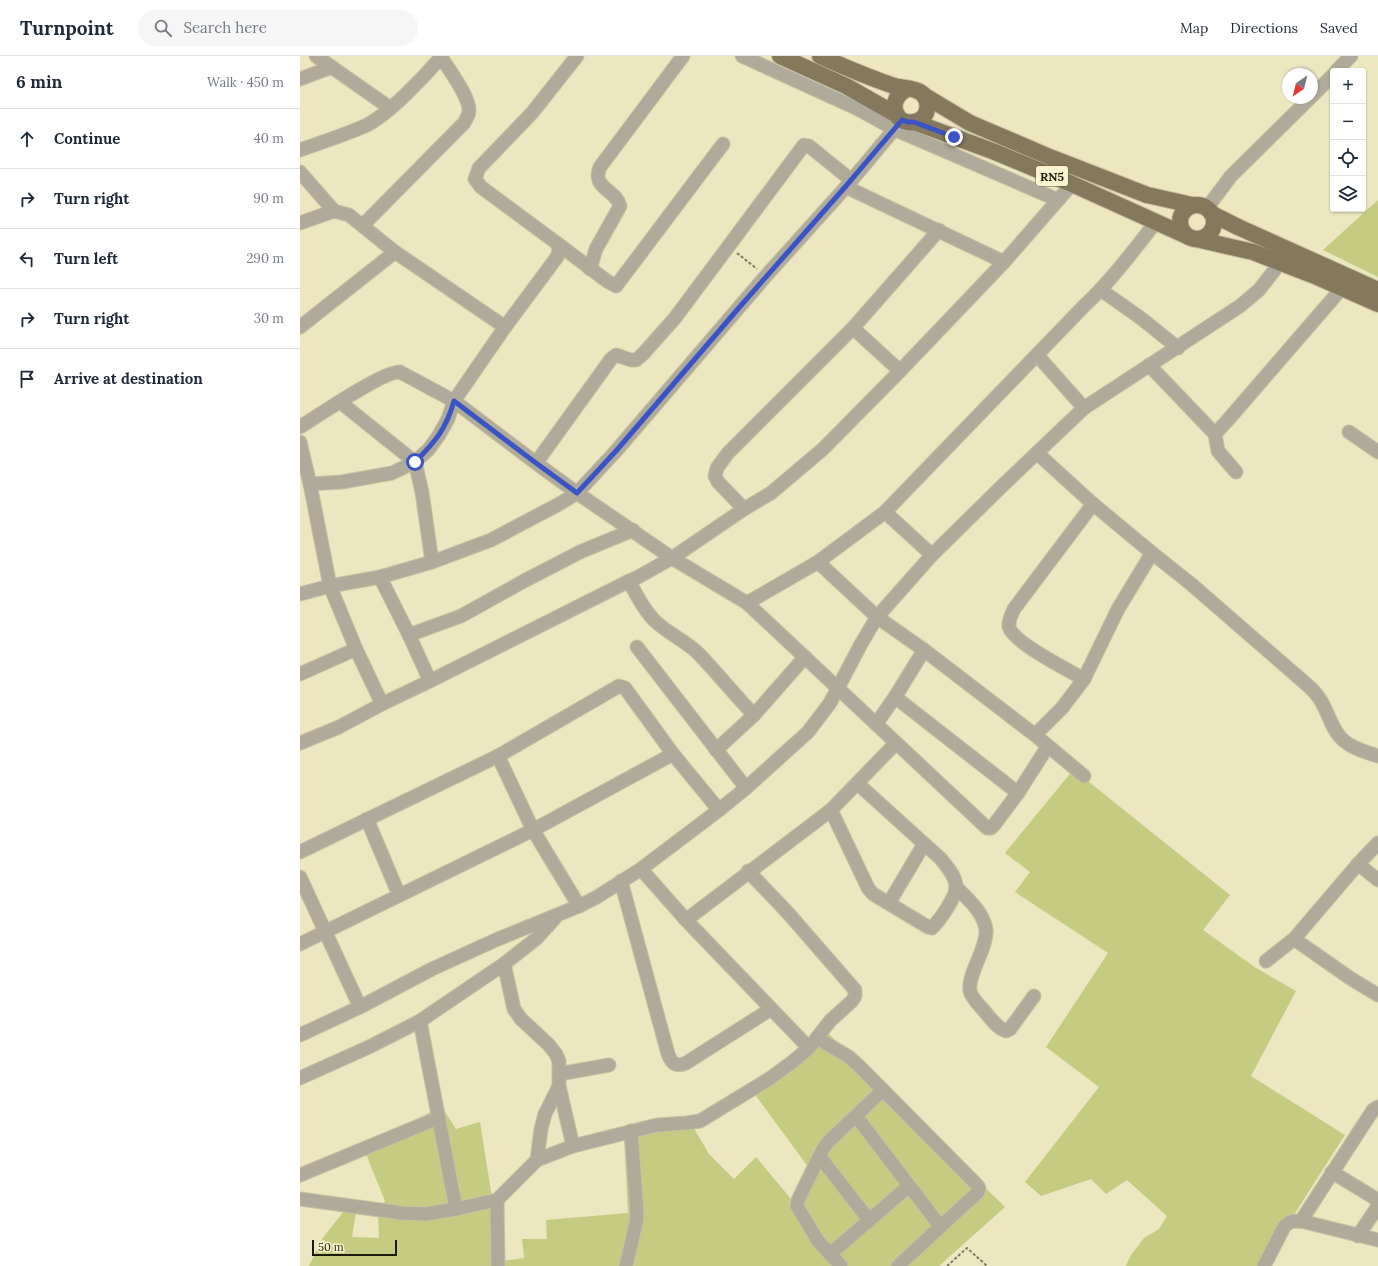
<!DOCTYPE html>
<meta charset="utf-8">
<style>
:root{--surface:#fff;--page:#f6f6f7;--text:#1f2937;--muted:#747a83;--line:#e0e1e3}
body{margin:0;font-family:Lora,serif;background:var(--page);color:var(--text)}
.controls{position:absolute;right:12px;top:12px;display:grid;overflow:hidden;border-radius:4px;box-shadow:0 1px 3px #0004}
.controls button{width:36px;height:36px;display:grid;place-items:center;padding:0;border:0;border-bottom:1px solid var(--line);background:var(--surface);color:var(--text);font:20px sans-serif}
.compass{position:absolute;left:982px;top:12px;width:36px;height:36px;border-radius:50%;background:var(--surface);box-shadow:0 1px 3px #0004;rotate:215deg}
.scale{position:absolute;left:12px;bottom:10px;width:85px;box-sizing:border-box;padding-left:4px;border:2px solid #1d1b0d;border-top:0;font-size:11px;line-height:14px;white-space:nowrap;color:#1d1b0d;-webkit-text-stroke:3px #f9f3ce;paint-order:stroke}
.stop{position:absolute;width:12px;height:12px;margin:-9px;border:3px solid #3a53c5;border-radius:50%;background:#fff}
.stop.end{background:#3a53c5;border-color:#fff;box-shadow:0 1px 4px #0008}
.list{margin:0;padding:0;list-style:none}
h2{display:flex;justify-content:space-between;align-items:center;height:52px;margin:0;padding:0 16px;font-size:17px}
h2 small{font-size:13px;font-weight:400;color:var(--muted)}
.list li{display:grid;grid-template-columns:26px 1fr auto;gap:12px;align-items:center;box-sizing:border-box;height:60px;padding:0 16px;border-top:1px solid var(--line)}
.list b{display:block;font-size:15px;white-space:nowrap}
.list em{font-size:13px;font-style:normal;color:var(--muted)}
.icon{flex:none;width:22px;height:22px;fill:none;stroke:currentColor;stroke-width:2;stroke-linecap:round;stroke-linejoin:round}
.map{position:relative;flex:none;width:1078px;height:1210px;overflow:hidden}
header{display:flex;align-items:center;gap:24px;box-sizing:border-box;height:56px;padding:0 20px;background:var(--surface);border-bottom:1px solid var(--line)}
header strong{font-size:19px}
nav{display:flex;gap:22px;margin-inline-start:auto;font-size:14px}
.search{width:280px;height:36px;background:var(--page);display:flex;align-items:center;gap:10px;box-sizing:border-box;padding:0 14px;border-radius:22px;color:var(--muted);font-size:15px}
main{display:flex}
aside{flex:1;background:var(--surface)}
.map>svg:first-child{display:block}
</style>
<header>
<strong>Turnpoint</strong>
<div class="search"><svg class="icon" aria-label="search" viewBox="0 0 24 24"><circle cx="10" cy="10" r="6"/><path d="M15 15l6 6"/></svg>Search here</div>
<nav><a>Map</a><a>Directions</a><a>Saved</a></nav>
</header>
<main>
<aside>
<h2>6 min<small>Walk · 450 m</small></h2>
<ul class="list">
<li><svg class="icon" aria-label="ahead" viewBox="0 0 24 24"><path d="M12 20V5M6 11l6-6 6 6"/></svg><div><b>Continue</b></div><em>40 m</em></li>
<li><svg class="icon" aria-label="right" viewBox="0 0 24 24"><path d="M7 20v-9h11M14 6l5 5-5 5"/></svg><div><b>Turn right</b></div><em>90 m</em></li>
<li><svg class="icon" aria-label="left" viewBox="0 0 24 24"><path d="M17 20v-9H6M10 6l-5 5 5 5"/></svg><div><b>Turn left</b></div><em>290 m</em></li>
<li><svg class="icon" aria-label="right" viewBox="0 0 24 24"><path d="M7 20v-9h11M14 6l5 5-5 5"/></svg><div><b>Turn right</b></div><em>30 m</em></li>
<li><svg class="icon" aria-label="arrive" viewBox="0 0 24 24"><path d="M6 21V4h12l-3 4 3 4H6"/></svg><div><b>Arrive at destination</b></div></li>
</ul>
</aside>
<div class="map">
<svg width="1078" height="1210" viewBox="0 0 1078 1210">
<rect width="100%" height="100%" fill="#ece6c1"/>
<g fill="#c5cb81">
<path d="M1078,144V221L1023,194Z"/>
<path d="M778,708L789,726L930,839L903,874L956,912L996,935L951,1020L1045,1079L970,1196L964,1210H826L831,1199L844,1182L859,1173L867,1160L827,1124L806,1138L791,1123L741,1140L725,1126L799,1031L746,991L808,897L715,836L730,816L705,797Z"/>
<path d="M528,977L705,1151L639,1210H9L22,1183L44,1155L56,1156L52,1181L79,1182L78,1157L85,1145L64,1093L141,1050L156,1073L180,1066L202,1205L224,1202L222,1183H247L246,1164L328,1157L324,1079L393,1071L409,1098L434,1123L456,1101L491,1143L514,1119L451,1033Z"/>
</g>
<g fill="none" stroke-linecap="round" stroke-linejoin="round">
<defs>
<g id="minor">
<path d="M16,0L90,52"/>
<path d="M442,0L558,53L594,73L758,144"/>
<path d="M1036,15L1051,0"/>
<path d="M0,23L32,11"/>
<path d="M1012,40L1033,19"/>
<path d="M0,94C22,86 45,79 67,69C90,57 125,20 142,0"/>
<path d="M0,116L34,155"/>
<path d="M546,131L704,206"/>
<path d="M907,152L931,120L1010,42"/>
<path d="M0,167L34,155L49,159L95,196L205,271"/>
<path d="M63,169L164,67C166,63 169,59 169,55C170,41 149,14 141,1"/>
<path d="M258,188L307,225L316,230L423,88"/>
<path d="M290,213L296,193L320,150C316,133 291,133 300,111L383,0"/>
<path d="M801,234L842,263L878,292"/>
<path d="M0,271L95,196"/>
<path d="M553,272L600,315"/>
<path d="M737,299L784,352"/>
<path d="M849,309L915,378L927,365L1042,232"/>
<path d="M40,346L115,406L122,436L132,506"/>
<path d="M0,371C16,361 85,314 100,316L154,345L236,407L277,437L372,502L447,547L687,772H691L694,769L718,737L748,690"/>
<path d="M1049,376L1078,396"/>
<path d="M915,378L918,395L936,416"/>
<path d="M0,386L10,428L30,530L56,593L82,648"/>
<path d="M737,397L793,448L852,497L891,528L1005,627C1011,632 1017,638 1021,645C1029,658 1032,675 1044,685C1054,693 1066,696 1078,700"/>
<path d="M236,407L311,303L316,299L331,304H336L343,298L375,262L504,89L509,90L551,124"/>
<path d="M10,428L42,426L92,417L115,406L129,393L139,379L148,363L154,345L205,271L257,201L259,195L258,188L181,131L175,123L179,112L232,57L277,0"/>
<path d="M444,453L418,426L415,420L417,412L428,397L553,272L639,174"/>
<path d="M585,456L632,499"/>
<path d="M518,506L577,561L624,594L735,679L784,720"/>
<path d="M80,521L109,579L130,625"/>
<path d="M329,525C336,538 343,553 354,564C367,577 384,584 398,597C417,617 435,639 454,659"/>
<path d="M0,538L30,530L80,521L132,506L191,484L261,447L277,437L316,395L465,221L546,131L602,64"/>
<path d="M447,547L518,506L585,456L784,250C811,225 833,195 856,166"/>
<path d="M109,579L161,560L224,525L280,496L333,474"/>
<path d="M337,591L446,732"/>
<path d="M0,618L56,593"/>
<path d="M784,623C769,615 713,586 709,571C708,564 712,558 714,553L793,448"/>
<path d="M595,641L718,737"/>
<path d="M576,668L595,641L624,594"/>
<path d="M735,679L762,652L784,623L818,553L852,497"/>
<path d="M0,687L39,671L82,648L130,625L329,525L338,521L372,502L444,453L471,437L523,393L600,315L704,206L772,128"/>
<path d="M416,694L454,659L505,601"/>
<path d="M198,700L233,774L279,850"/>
<path d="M531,754L568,832L573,838L628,871L632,872C640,864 656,841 656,831C656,820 647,811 641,803L557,727"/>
<path d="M67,763L99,839"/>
<path d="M0,796L198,700L319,630L325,632L373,698L419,754"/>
<path d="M1058,808L1078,824"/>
<path d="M341,813L386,864L509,992"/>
<path d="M0,821L60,951"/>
<path d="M321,825L368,998C372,1008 376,1011 386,1007L471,953"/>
<path d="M656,831C668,843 683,856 686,873C688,892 667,918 670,935C672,943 681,951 686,957C692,964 697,972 706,975L710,973L734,940"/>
<path d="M589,847L624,788"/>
<path d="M386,864L531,754L596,687"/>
<path d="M994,883L1050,922L1078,939"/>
<path d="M0,888L233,774L373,698"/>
<path d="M966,905L994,883L1058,808L1078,787"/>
<path d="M204,908L214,953L221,963L249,989L256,998L259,1005V1030L273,1090"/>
<path d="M120,965L156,1153"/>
<path d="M0,979L60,951L132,913L198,883L279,850L297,841L341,813L419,754L446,732L508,676L530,647L561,588L577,561L632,499L700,432L784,352L940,250L959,234L980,207"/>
<path d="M517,982L549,1001L559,1010L677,1129L679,1132L678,1136L598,1210"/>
<path d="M259,1018L309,1009"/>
<path d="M0,1022L69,991L120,965L204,908L237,882L255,862"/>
<path d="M556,1060L640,1170"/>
<path d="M520,1101L569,1164"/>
<path d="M237,1104L241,1073L245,1058L259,1030"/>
<path d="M1032,1116L1078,1144"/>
<path d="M0,1119L138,1062"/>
<path d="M0,1143L102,1157L125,1158L156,1153L197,1144L237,1104L273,1090L357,1069L387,1067L400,1065L469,1023L491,1007L509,992L530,965L552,945L555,940V934L488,857L448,815"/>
<path d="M197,1144L198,1210"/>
<path d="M1001,1165L1073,1054L1078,1051"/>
<path d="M1058,1180L1078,1150"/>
<path d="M530,1198L609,1130"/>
<path d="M326,1210L336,1167L337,1157L331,1075"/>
<path d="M541,1210L518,1185L497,1150L498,1144L523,1093L528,1086L583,1034"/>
<path d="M964,1210L984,1171C989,1165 993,1165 1001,1165L1078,1184"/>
</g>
<g id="major">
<path d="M480,0L546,30L597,59"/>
<path d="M520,0C544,11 568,21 594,30C601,32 614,32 620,36C627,40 629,50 626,57C624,62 619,65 614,66C594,70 586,43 607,33"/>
<path d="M625,40L670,67L752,102L847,139L892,149"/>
<path d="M614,66L695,96L772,128L887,180"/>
<circle cx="897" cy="166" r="17"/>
<path d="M912,158L938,171L1078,234"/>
<path d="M896,183L953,196L1015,220L1078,248"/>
</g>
</defs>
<use href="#minor" stroke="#c7c1a1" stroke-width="15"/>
<use href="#major" stroke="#c7c1a1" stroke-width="18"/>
<g stroke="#7e7a61" stroke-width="2" stroke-dasharray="3 2" stroke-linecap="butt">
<path d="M437,197L457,213"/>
<path d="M647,1210L667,1192L687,1210"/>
</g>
<use href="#minor" stroke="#b0aa9b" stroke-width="13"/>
<use href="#major" stroke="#84785d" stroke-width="16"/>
</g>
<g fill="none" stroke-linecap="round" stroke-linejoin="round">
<path stroke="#3a53c5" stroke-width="5" d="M115,406C136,385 146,373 154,345L236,407L277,437L316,395L437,254L546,130L602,64L608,66H614L654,81"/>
</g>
<g text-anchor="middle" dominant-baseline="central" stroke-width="3.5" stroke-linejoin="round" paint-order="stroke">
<rect fill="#f9f3ce" stroke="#5f5c47" stroke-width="1" x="736" y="110" width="32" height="20" rx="3"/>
<g font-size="12" font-weight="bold" fill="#1d1b0d">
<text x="752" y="120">RN5</text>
</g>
</g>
</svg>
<div class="controls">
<button>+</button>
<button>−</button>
<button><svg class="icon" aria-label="locate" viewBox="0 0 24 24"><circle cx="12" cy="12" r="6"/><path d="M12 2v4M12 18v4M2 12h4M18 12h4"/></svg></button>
<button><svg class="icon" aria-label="layers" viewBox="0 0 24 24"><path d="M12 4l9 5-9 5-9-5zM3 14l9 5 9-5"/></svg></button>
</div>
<svg class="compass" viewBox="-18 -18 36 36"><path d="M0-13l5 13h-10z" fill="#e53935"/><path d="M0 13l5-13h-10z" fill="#747a83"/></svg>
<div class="scale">50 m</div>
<div class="stop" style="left:115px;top:406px"></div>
<div class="stop end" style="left:654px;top:81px"></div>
</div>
</main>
